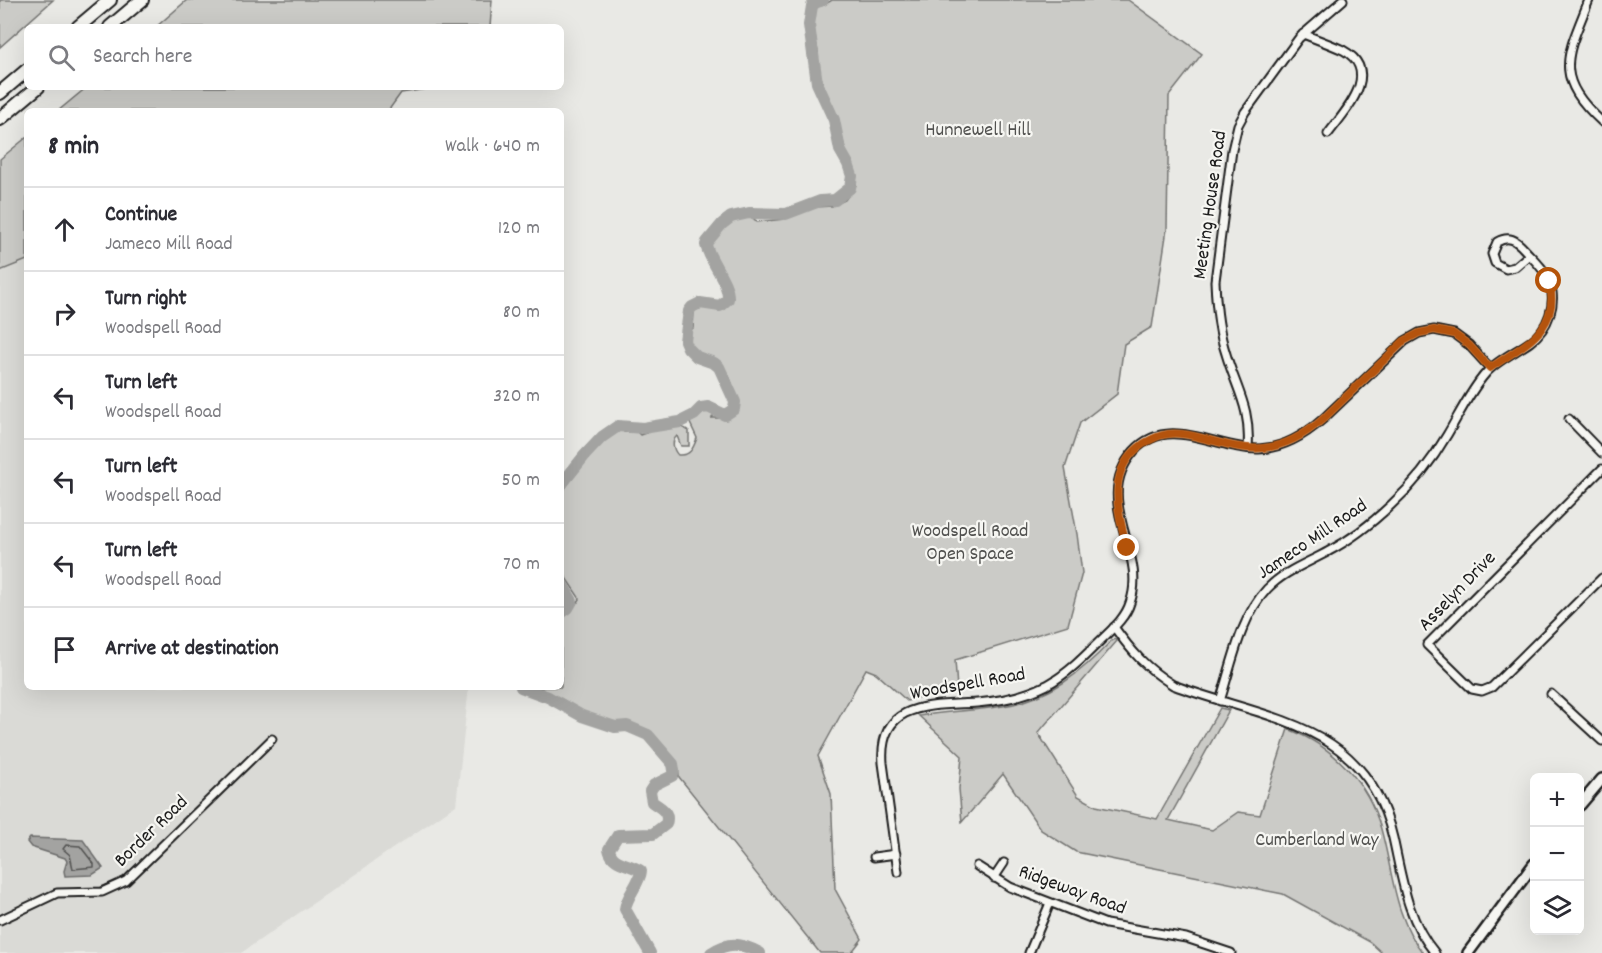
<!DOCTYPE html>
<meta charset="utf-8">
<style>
:root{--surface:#fff;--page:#f2f2f3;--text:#2b2b33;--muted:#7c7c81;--line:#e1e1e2}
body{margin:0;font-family:Dekko,sans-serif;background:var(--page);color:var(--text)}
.controls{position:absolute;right:18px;bottom:18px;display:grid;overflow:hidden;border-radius:9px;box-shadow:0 6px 24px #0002}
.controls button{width:54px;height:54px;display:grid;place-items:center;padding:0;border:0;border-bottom:2px solid var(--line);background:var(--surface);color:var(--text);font:30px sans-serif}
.stop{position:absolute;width:18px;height:18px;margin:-14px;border:4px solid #b45309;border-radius:50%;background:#fff}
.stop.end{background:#b45309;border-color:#fff;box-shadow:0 2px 6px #0008}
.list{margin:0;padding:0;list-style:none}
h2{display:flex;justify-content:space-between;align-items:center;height:78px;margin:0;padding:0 24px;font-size:26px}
h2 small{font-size:20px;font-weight:400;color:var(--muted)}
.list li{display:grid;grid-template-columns:39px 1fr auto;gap:18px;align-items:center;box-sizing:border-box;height:84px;padding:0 24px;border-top:2px solid var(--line)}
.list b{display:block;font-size:22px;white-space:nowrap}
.list p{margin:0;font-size:20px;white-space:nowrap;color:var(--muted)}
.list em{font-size:20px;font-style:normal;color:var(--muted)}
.icon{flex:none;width:33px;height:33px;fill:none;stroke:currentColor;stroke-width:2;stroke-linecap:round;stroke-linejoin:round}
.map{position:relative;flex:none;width:1602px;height:953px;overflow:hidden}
.search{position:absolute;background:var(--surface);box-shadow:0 6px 24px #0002;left:24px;top:24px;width:540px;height:66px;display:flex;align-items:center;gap:15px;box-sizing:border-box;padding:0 21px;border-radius:9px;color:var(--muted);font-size:22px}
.panel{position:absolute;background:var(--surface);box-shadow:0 6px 24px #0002;left:24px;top:108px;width:540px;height:582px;border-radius:9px}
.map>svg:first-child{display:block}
</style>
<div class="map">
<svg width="1602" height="953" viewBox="0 0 1602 953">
<rect width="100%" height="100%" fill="#e9e9e5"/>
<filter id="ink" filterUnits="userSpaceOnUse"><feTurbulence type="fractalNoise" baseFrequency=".0167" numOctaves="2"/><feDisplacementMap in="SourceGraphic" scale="12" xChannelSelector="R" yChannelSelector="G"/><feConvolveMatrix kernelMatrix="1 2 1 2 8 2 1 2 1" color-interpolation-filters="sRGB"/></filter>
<g filter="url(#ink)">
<path fill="#dadad6" d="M27,260V687H469L456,805L241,953H0V271Z"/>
<g fill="#cbcbc7" stroke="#747472" stroke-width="1.5">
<path d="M0,0H53L0,47Z"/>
<path d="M187,0H492L490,27H156Z"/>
<path d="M832,0H1128L1202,54L1169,96L1167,229L1152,327L1124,344L1117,394L1080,423L1065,468L1077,534L1082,573L1068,625L955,660L957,688L952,694L920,697L907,701L876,673L866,669L818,756L831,794L835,889L862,939L851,953H820L679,777L678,765L657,739L643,728L628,723L613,722L581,712L538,687H561V613L566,612L574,603L578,602L580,599L566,578L561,561V494L589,454L611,433L617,429L624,428L622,430L624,432H637L640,435C657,430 673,420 689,431V446H681L677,436C671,441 673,450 678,455C690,456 693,449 697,438L690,423C696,412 703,406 715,413L712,418H724L733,412C738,393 731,371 715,360C708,356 700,354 693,350L687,337L688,332L693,328L694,311C705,304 712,312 721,307C741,297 709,257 709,242L713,241L723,227L740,216L742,219L752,217L757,222L785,219L815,207L832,206L845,200L856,185L855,174L846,152L835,111L826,93L818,67V52L813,23V10L816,7L824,5Z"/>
<path d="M87,87H439L401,93L388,111H58Z"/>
<path d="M27,137V260L0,271V159Z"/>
<path d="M1116,639L1117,641L1038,733L1078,796L1096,806L1157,819L1220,708L1229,710L1168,820L1212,830L1238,812L1260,815L1288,729C1333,746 1368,782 1381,829C1393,872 1394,917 1423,953H1382L1370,942L1283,894L1076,852L1041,830L1003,774L962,822L959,789L962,756L919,716C947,711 975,711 1003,706C1049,699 1081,673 1112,640Z"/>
</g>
<path fill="#a3a3a1" stroke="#6d6d6c" stroke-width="1.5" d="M30,838L83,840L103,868L92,875L65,876L64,871L67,861L65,858L31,847L27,842Z"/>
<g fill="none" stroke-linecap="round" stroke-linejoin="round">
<path stroke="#525251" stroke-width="1.5" d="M66,845L80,846L94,864V867L73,869L70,855L63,849Z"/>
<g stroke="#a3a3a1" stroke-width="12">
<path d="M561,485L585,455L602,437L618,426L643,428L680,422L694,415L701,408L708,407L725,415L734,409L735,402L719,367L714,363L697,357L688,348L685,341L689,311L692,307L700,303L720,306L728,299C729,282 710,262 706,245L707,242L722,224L731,217L749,213L786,214L820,201L835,200L850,188L852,176L848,164L840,150L834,120L817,83L809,25L812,6L815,3L823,0"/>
<path d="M561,582L572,601L568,608L561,613"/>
<path d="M521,687L548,697L582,716L615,727L627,726L648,735L673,764L674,770L672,776L654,785L650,791L652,802C661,808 670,812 666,824L653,834L618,835L609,849C612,865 630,863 641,871C640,883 627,895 625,909L650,953"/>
<path d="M711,953C729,941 741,943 760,953"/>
</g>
<defs>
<g id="street">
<path d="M1589,0C1567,56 1552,76 1602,122"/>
<path d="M1303,34C1316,39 1330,44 1343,50C1383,72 1345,111 1328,134"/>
<path d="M1569,419L1602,453"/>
<path d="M1248,448C1251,408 1237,391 1226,354C1218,330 1216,306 1215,281L1232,150L1238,125L1245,112L1299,38L1343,0"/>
<path d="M1602,469L1427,645L1472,689L1482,691L1492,687L1602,578"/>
<path d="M1114,627C1132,652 1146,668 1173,685C1266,720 1366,721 1393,838C1402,878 1407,920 1435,953"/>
<path d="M1551,694L1602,741"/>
<path d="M1220,701C1232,664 1240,618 1267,589C1284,571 1308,563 1329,551C1352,539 1372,523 1391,505C1413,485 1432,461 1447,435C1459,415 1470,391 1486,373C1497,360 1516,352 1530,342C1548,329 1558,303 1549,281C1545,269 1533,259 1524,249C1516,240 1509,235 1497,242L1492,254L1495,263L1506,269L1515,267L1529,255"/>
<path d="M874,857L896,854"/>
<path d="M977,866L1010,887L1106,924L1186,938L1231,953"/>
<path d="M898,872L883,763C878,700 933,706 977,703C1001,701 1025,696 1047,685C1067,674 1083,658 1099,642C1111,630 1125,619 1130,603C1149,552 1090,501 1134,451C1169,413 1217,450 1259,449C1283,448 1305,435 1323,419L1405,341L1419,333L1434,330L1454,334L1469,345L1490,368"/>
<path d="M994,878L1004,863"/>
<path d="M0,920L57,893L102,892L126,881L272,739"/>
<path d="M1029,953L1050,903"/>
</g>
<g id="secondary">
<path d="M1580,805L1602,779"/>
<path d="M1468,953L1534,864"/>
</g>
<g id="highway">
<path d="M78,27L110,0"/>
<path d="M110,27L142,0"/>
<path d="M0,93L27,70"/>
<path d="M0,119L38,87"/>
</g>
</defs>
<use href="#street" stroke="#1c1c1c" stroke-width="11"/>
<use href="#secondary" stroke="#1c1c1c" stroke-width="14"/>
<use href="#highway" stroke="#1c1c1c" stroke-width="16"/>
<use href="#street" stroke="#f6f6f2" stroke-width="7"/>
<use href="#secondary" stroke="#f6f6f2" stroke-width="9"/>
<use href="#highway" stroke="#f6f6f2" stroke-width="12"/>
</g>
</g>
<g fill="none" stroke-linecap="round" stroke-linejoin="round" filter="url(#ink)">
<path stroke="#b45309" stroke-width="8" d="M1127,548C1118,511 1105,470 1143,444C1156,436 1167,432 1182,434C1208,437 1236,451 1263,448C1286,446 1306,434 1323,419L1404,341L1419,333L1434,330L1454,334L1469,345L1490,368C1523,345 1562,330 1549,281"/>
</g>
<g text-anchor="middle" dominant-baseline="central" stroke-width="4.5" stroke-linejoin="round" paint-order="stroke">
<g font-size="20" fill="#51514f" stroke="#f6f6f2">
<text x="978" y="131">Hunnewell Hill</text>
<text x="970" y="532">Woodspell Road<tspan x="970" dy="23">Open Space</tspan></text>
<text x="1317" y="841">Cumberland Way</text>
</g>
<g font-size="20" fill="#1c1c1c" stroke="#f6f6f2">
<text transform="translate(1211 205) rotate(-82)">Meeting House Road</text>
<text transform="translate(1313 540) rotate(-34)">Jameco Mill Road</text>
<text transform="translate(1458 592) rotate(-46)">Asselyn Drive</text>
<text transform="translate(968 685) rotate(-10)">Woodspell Road</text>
<text transform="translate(152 832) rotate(-44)">Border Road</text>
<text transform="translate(1072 891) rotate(20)">Ridgeway Road</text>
</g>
</g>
</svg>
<div class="controls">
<button>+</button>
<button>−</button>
<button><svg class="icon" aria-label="layers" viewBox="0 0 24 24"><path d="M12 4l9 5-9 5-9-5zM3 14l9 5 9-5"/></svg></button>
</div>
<div class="stop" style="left:1549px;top:281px"></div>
<div class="stop end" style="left:1127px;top:548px"></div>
<div class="search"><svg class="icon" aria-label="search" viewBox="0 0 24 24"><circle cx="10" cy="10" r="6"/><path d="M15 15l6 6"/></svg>Search here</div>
<section class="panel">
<h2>8 min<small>Walk · 640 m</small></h2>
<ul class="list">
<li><svg class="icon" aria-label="ahead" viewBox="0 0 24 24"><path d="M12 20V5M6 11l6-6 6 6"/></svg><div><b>Continue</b><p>Jameco Mill Road</p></div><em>120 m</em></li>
<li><svg class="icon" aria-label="right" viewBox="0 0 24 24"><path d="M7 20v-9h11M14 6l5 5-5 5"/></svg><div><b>Turn right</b><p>Woodspell Road</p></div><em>80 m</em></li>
<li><svg class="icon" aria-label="left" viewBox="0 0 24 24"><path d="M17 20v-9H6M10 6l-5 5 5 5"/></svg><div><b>Turn left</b><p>Woodspell Road</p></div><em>320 m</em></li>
<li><svg class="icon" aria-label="left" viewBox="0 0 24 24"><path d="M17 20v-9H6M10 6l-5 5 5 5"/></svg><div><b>Turn left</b><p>Woodspell Road</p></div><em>50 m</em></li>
<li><svg class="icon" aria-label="left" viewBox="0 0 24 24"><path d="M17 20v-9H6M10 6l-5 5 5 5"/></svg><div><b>Turn left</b><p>Woodspell Road</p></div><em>70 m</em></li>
<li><svg class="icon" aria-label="arrive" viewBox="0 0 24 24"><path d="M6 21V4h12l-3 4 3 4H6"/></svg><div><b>Arrive at destination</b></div></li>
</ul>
</section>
</div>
